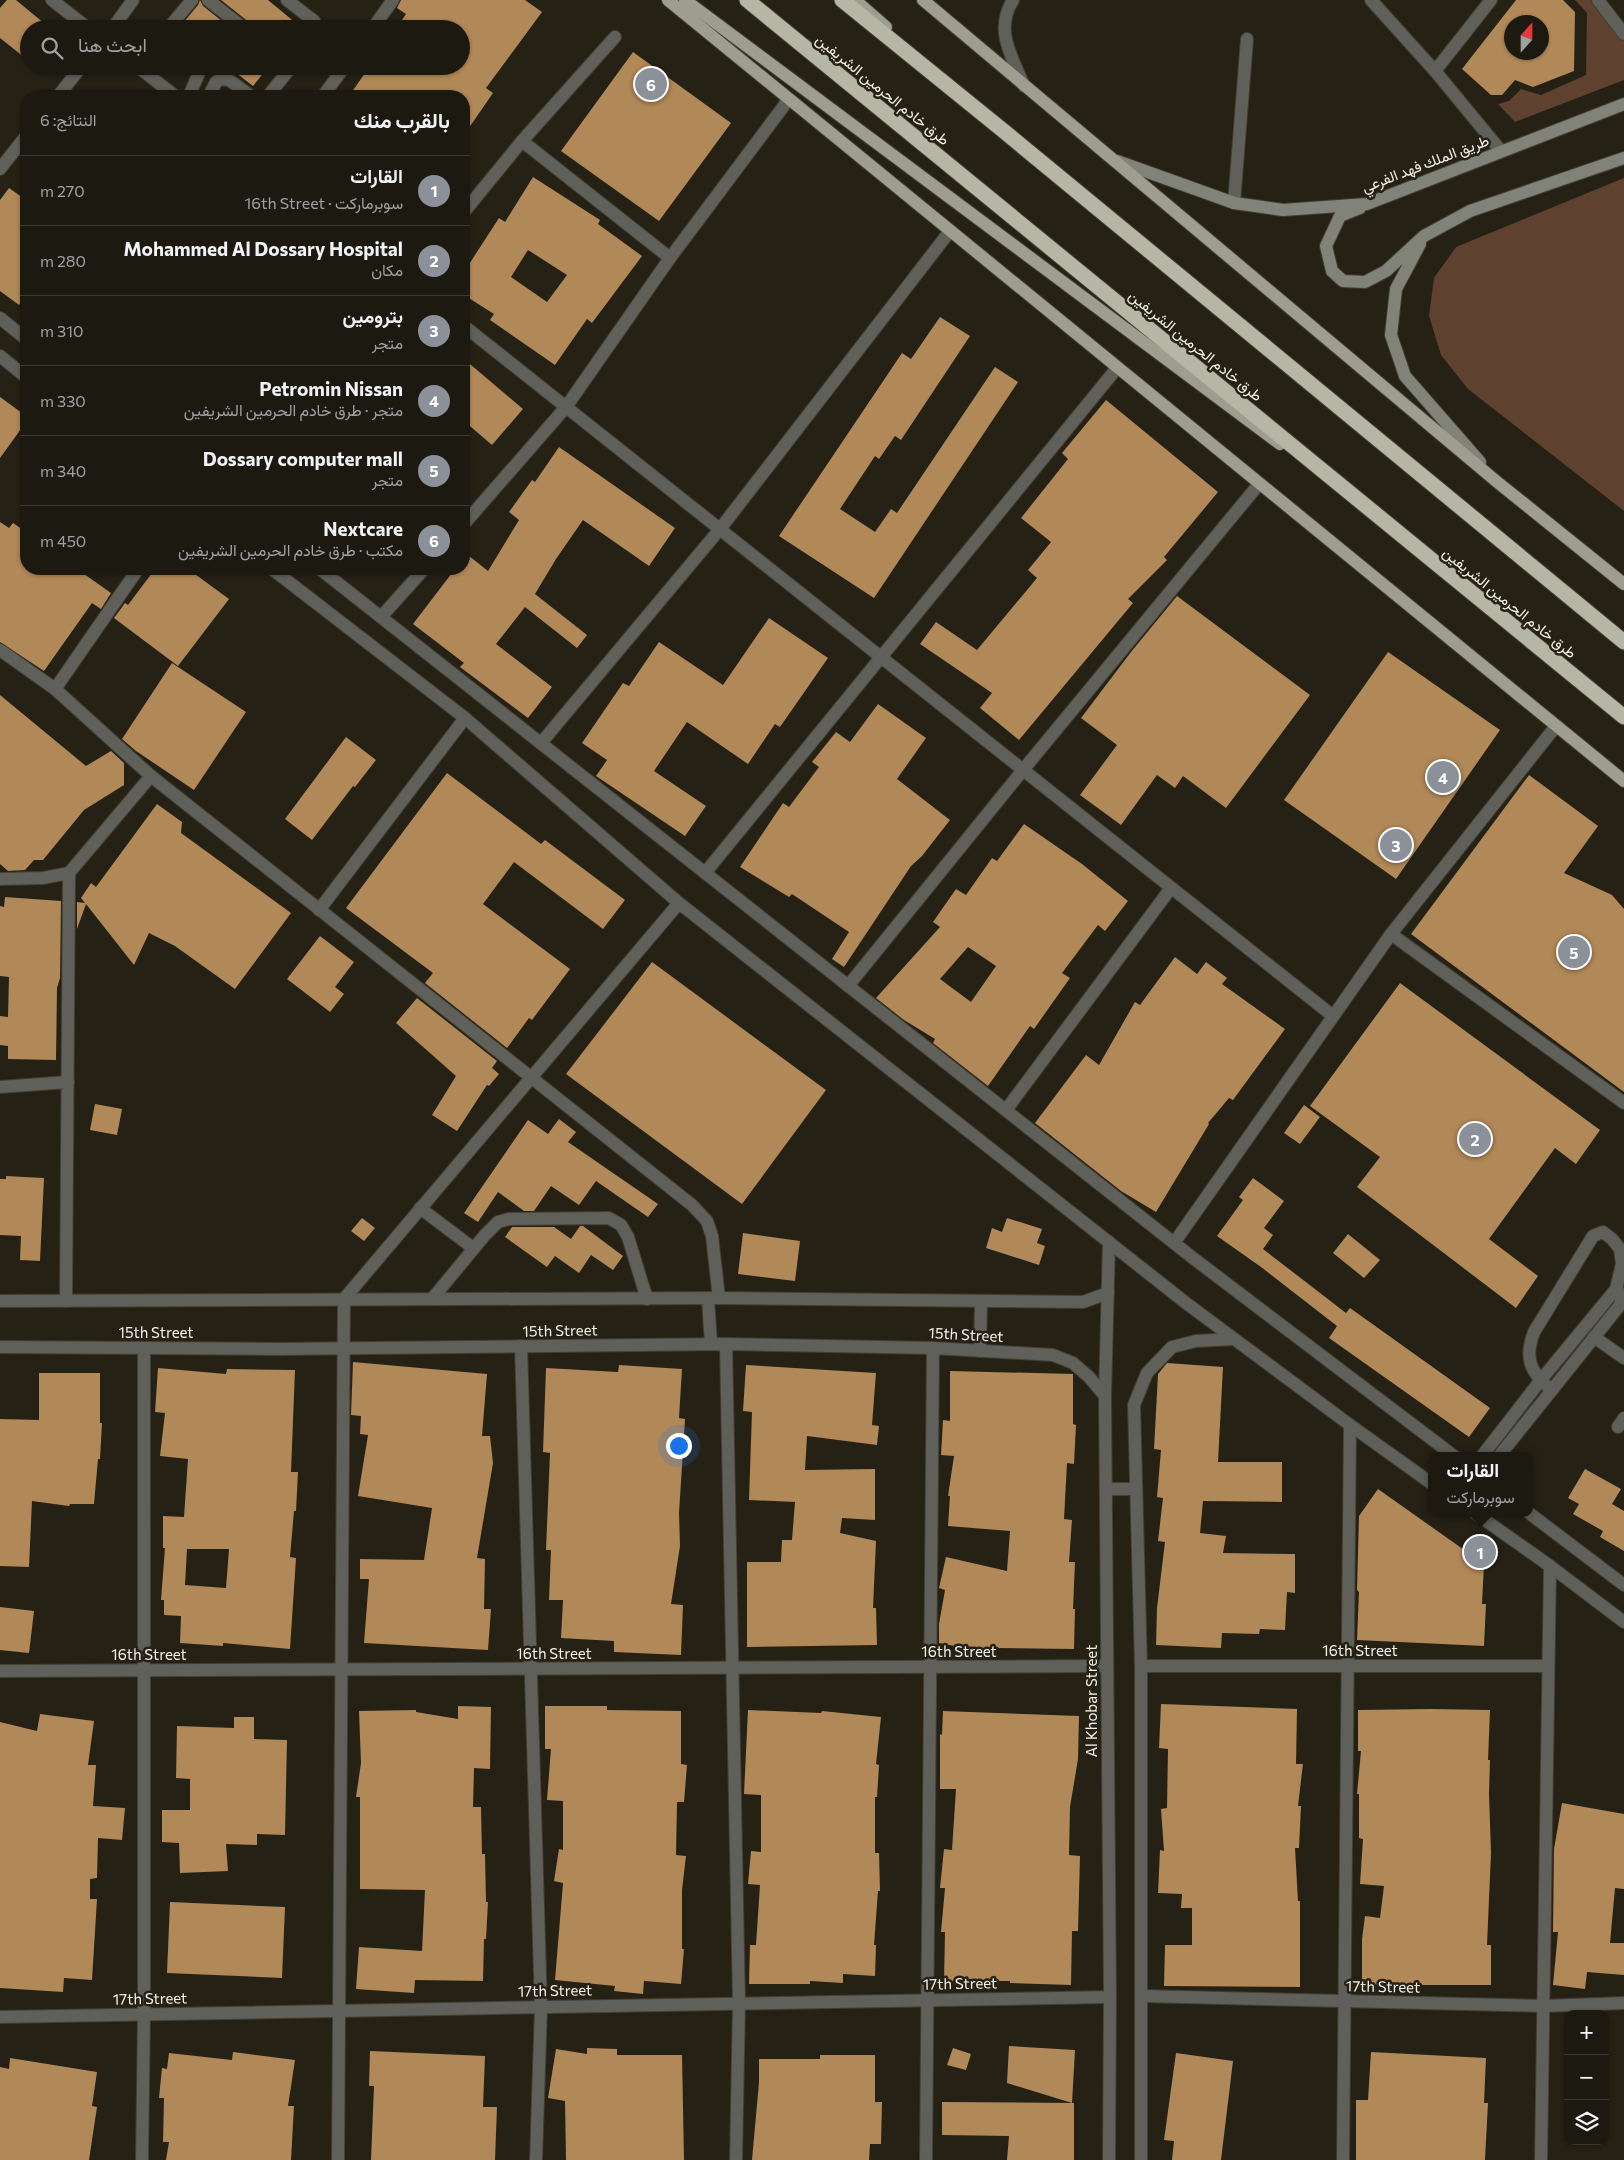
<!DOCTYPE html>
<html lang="ar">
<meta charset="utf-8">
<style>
:root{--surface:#1c1910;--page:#29261e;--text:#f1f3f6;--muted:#a0a09f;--line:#3a3830;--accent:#8c9099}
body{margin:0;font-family:Commissioner,Vazirmatn,sans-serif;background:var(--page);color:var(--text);direction:rtl}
.controls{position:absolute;right:15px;bottom:15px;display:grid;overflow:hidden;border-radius:10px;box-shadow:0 1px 4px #0004}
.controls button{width:45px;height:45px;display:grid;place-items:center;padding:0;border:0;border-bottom:1px solid var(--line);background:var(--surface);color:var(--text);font:25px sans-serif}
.compass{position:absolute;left:1504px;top:15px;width:45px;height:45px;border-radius:50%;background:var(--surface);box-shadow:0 1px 4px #0004;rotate:21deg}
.you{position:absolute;left:678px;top:1445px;width:18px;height:18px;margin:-12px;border:4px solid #fff;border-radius:50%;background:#1a73e8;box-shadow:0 0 0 8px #1a73e833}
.badge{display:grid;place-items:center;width:32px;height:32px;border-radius:50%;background:var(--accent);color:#fff;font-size:16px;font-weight:700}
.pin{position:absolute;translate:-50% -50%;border:2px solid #fff;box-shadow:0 1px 5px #0006}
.popup{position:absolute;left:1428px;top:1452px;width:105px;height:65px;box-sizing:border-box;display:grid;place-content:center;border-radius:10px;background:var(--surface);filter:drop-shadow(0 1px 4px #0005);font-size:16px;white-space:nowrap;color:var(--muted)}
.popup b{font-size:19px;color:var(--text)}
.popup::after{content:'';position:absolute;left:50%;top:100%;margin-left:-10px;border:10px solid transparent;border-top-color:var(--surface)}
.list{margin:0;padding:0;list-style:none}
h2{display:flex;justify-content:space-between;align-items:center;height:65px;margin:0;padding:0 20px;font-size:21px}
h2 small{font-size:16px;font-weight:400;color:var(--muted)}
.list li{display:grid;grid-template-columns:32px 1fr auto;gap:15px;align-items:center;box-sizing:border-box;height:70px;padding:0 20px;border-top:1px solid var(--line)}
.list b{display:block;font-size:19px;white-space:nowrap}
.list p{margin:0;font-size:16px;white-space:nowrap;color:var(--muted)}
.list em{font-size:16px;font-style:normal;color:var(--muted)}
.icon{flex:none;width:28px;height:28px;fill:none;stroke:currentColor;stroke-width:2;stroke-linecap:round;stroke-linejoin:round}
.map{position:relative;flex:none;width:1624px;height:2160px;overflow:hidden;direction:ltr}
.search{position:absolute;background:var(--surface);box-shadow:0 1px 4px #0004;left:20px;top:20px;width:450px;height:55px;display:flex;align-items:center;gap:12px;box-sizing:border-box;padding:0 18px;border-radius:28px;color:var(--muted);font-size:19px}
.panel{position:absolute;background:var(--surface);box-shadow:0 1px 4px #0004;left:20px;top:90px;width:450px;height:485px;border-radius:20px;direction:rtl}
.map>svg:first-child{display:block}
</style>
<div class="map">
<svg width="1624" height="2160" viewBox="0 0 1624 2160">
<rect width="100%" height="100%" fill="#262115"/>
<g fill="#5e412f">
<path d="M1575,0H1593L1624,37V80L1515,122L1498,104L1509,101L1521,89L1541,95L1586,75L1587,13Z"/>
<path d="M1624,178V511L1468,389L1441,355L1429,316L1434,278L1456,247Z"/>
</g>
<g fill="#b18857" fill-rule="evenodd">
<path d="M7,0H16L51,29H29V61L0,38V8Z"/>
<path d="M200,0L203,6L232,29H178L198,5Z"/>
<path d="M221,0H268L303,29H253L250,23Z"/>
<path d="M401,0H525L542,12L486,88L493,93L464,135V96H349L370,66H461V29H396L406,14L397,8Z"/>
<path d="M1516,0H1563L1575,12L1574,71L1533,87L1515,80L1502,95H1491L1462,69ZM1512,22H1542V52H1512Z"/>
<path d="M633,52L731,123L659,221L561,151Z"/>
<path d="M227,66H269L253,86Z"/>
<path d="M533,177L600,220L598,224L642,256L592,323L587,319L555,365L490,320L494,314L464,295V272L499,218L505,222ZM528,250L567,275L547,302L511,277Z"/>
<path d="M9,188L26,200V294L19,305L0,291V200Z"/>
<path d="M940,317L970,336L901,440L895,436L879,459L875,456L840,509L875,532L891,509L897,513L995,367L1018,382L874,598L779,536L902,353L911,359Z"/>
<path d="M464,359L523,409L492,445L464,421Z"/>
<path d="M0,397L26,416V422L0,458Z"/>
<path d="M1106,400L1218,492L1164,557L1167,560L1128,599L1133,603L1019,740L980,708L992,693L920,644L936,622L977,650L1037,578L1028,570L1051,542L1021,518L1068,459L1062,453Z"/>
<path d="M559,447L675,528L649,566L583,520L556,559L535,594L587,635L577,648L525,607L496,644L552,687L528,718L460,667L464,663L413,624L455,569H464V552L488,571L519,520L509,512L532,480L535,482Z"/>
<path d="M0,522L9,528L13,523L26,532V569H77L111,593L101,609L92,603L44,671L0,642Z"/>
<path d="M155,569H188L229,599L178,666L114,618L125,603L128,605Z"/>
<path d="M1177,596L1310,695L1226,808L1183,776L1175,788L1157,775L1121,825L1080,795L1117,745L1081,718L1131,652Z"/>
<path d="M769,618L828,658L780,727L775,724L748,764L687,722L654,771L706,806L685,836L596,776L607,760L582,743L623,683L629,686L659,642L723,685Z"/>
<path d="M1388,652L1500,730L1396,879L1284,800Z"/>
<path d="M172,663L246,712L194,790L136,751L122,739Z"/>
<path d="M0,695L86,766L111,751L124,763V785L84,810L43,860H34L25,870L8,871L0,864Z"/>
<path d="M878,704L926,738L897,779L950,820L922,856L911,866L844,967L832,959L849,932L792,894L789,897L740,867L783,803L789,807L819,767L812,762L836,732L850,742Z"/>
<path d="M346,737L376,760L355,787L353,786L312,840L285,819Z"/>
<path d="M447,773L541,844L545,840L625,900L603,929L514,862L483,904L570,969L532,1020L529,1018L507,1048L425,983L433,973L346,908Z"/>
<path d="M1529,775L1598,826L1564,873L1612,895L1624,909V1092L1411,934Z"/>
<path d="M157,804L182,822L181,833L291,913L235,989L175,946L149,933L134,965L86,904L77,929V902L85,903L81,898L91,883L96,887Z"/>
<path d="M1024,824L1082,864L1128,901L1105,931L1098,925L1062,973L1070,978L1034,1029L1030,1026L988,1086L933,1043L935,1039L904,1020L876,998L940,927L933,922L956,889L966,895L992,858L997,861ZM968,947L996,966L971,1002L940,979Z"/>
<path d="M5,897L61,901L60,978L57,988L56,1060L8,1059V1046L0,1045V1016L8,1017L9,977L0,976V906L4,907Z"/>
<path d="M320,936L354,962L335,987L344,994L330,1012L287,979Z"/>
<path d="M1175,957L1197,974L1206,962L1227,978L1222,984L1285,1029L1233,1100L1229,1098L1208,1123L1209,1124L1156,1212L1121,1191L1035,1123L1086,1055L1099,1065L1135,1002L1140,1005Z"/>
<path d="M652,962L826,1090L742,1204L566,1074Z"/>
<path d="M1400,983L1600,1130L1576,1164L1555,1148L1489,1239L1538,1276L1516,1308L1357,1187L1380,1157L1310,1106Z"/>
<path d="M417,998L497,1061L492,1068L499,1074L489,1086L487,1085L457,1131L432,1115L456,1076L396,1023Z"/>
<path d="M95,1104L122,1109L117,1135L90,1130Z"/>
<path d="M1304,1105L1320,1117L1300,1144L1284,1133Z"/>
<path d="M559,1119L576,1132L568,1142L658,1204L648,1217L596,1181L579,1205L551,1186L534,1211H524L498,1192L478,1222L464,1213L528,1120L548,1134Z"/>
<path d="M6,1176L44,1178L40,1261L20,1260L21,1236L0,1235V1179H6Z"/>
<path d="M1253,1178L1284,1201L1264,1228L1273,1235L1263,1249L1346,1313L1350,1308L1490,1408L1469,1437L1329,1338L1337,1326L1261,1267L1217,1236L1243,1200L1239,1197Z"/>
<path d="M362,1218L375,1228L364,1241L351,1231Z"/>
<path d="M1007,1218L1042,1229L1037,1243L1045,1246L1039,1265L986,1248L992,1228L1002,1232Z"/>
<path d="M580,1226H583L623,1256L613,1270L591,1255L579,1273L555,1256L547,1267L505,1237L512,1227H554L571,1239Z"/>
<path d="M743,1233L800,1241L795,1281L738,1274Z"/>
<path d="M1348,1234L1380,1260L1364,1278L1333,1253Z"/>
<path d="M353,1362L487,1374L482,1436H490L493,1463L477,1558L485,1559L484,1609H491L488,1650L364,1643L369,1579H360V1559L424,1560L432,1508L358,1496L368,1435L360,1434L361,1416L351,1415Z"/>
<path d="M1167,1363L1223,1367L1218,1462H1282V1502L1203,1501L1200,1533L1226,1536L1223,1553L1295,1554V1593L1287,1592L1285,1630L1260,1629L1259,1634L1222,1633L1221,1648L1156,1645L1157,1608L1165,1542L1158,1541L1163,1498L1157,1497L1161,1450L1154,1449L1158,1374Z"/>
<path d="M619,1365L682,1369L679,1418L685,1419L679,1513L680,1546L671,1604L683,1605L681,1655L614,1652V1641L561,1638L563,1600H549L551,1550H546L550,1453L543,1452L546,1368L618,1372Z"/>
<path d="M746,1365L876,1373L872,1425L879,1426L877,1445L807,1436L805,1470L875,1469V1520L842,1518L840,1533L876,1541L873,1608H876L877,1645L747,1647V1562H781L782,1540H792L795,1502L749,1500L752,1412L743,1411Z"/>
<path d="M158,1368L226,1374L227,1369L295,1370L291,1472H298L296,1511H294L290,1557L296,1558L290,1649L223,1643V1646L180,1643L181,1616L164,1615V1600H161L165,1548H163V1516L184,1517L188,1459L160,1456L165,1413L155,1412ZM187,1549H229L226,1588L185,1585Z"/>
<path d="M950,1371L1073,1374V1424L1076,1425L1074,1464L1067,1463L1064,1519L1072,1520L1069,1562H1075L1073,1609H1075L1074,1649L998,1648L996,1654L939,1643V1624L945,1590L939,1588L946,1557L1007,1571L1010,1531L948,1526L950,1496H948L954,1456L941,1455L943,1420L950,1421Z"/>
<path d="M39,1373H100V1423H102L100,1459H98L94,1504H70L69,1506L32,1501L29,1567L0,1566V1419L39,1420Z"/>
<path d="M1585,1469L1621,1489L1612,1504L1624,1511V1551L1600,1537L1603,1531L1573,1514L1579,1504L1568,1498Z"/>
<path d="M1378,1489L1484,1564L1482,1604H1486L1484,1646L1357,1640L1359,1592L1357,1590L1359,1516Z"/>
<path d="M0,1607L34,1611L29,1653L0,1650Z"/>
<path d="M1161,1704L1297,1709L1296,1764H1303L1298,1806H1301L1299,1848H1295L1298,1901H1300V1987L1164,1986L1165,1945H1192V1908H1181L1182,1894L1158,1893L1160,1850L1164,1851L1161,1809L1167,1808L1168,1749L1159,1748Z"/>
<path d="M458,1706L491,1707L490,1769L474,1768L473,1807H481L482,1854H485L486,1902H488L486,1939H484L483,1981L415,1980L414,1993L356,1989L359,1947L422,1951L425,1890L360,1889V1797H356L361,1763L359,1711L416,1710V1712L458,1719Z"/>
<path d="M545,1706H607V1710L681,1711V1764L687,1765L684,1802H677L676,1855L686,1856L682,1890V1949H684L681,1984L644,1981L643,1994L614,1991L615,1986L555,1980L563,1883L554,1881L559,1849L563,1850V1801L547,1800L551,1749H545Z"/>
<path d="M1432,1709L1490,1710L1488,1760H1490L1489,1794L1491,1853L1487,1945H1491V1985H1362V1939L1365,1916L1380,1918L1384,1886L1360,1884L1363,1839L1359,1838V1794H1357L1361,1751H1358V1710Z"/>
<path d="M748,1710L821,1713L822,1711L881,1717L876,1764L879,1765L877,1797H875V1853H879L880,1891H878L874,1945H876L875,1976L843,1974V1983L810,1981V1984H749L750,1945H756L760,1885L748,1884L751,1851L761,1852V1795L744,1794Z"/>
<path d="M943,1711L1079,1716L1078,1759L1070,1807L1069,1855L1080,1856L1078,1931H1072L1071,1985L1010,1983V1981H944L945,1932H941L945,1888H940L944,1849L952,1850L956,1789H940V1734L942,1735Z"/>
<path d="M40,1714L94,1721L88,1765H96L93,1806L125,1808L122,1840L98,1838L97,1878L90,1879V1899H97L92,1980L64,1978L63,1992L0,1988V1722L37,1731Z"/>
<path d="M234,1717H254V1739L287,1740L285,1835L257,1834V1845L226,1844L228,1871L180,1873L179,1843L162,1842V1810H190V1779L176,1778L177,1726L234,1728Z"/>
<path d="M1562,1803L1624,1814V1889L1615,1888L1610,1943H1624V1975L1587,1972L1585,1989L1553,1985L1558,1932H1553L1554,1849Z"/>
<path d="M170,1902L285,1907L282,1978L167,1973Z"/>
<path d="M1009,2046L1075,2050L1072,2103L1007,2083Z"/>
<path d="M587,2048L617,2049V2055H682L684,2160H566L565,2101L548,2098L556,2049L587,2054Z"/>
<path d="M953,2048L971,2054L966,2070L947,2065Z"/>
<path d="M370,2051L485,2056L483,2107H497L495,2160H371L374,2086H369Z"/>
<path d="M233,2052L295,2060L288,2106H294L291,2160H166L169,2142H163L164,2098H159L162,2068L167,2069L169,2053L232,2060Z"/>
<path d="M1371,2052L1486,2058L1484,2103H1488L1485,2160H1356V2100H1368Z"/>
<path d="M1176,2053L1233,2061L1221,2160H1172L1174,2141L1164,2140Z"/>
<path d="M820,2055H875V2102H882L881,2144H870L869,2160H752L759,2082V2059H820Z"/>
<path d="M10,2058L97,2072L92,2106L97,2107L89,2160H0V2067L9,2069Z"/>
<path d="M942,2102L1074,2103V2160H1007L1009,2136L942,2135Z"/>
</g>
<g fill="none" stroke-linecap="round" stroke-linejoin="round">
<defs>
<g id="service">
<path d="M208,0L245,29"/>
<path d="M287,0L314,21L318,29"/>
<path d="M170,29L171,25L192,0"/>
<path d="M189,96L202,66"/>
<path d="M209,96L216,82L221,79L229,80L251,96"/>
<path d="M268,96L292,66"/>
<path d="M1234,203L1247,39"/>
<path d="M420,1208L473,1248"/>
<path d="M432,1299L485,1235L498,1222L509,1219L609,1218L621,1225L628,1237L647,1299"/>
<path d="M1594,1337L1624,1358"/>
<path d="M1618,1427L1624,1418"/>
<path d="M1482,1456L1540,1381L1616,1289L1622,1264L1620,1249L1612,1239L1603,1232L1593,1236L1534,1332C1524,1358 1530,1373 1552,1390"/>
<path d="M1499,1456L1620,1305L1622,1296L1616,1289"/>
</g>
<g id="minor">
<path d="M52,0L89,29"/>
<path d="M1371,0L1435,71L1491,0"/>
<path d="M1598,0L1624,34"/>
<path d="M112,29L133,0"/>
<path d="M372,29L393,0"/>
<path d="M137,66L175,96"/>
<path d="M1435,71L1501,151"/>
<path d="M58,96L82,66"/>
<path d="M323,96L345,66"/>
<path d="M522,141L670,258"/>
<path d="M0,169L26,136"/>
<path d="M464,212L522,141L615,37"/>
<path d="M464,326L1333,1016"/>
<path d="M464,524L566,407L670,258L789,99"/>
<path d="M381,617L424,569"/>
<path d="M0,650L55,689L151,776L692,1205L707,1221L712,1236L719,1298"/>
<path d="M55,689L138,569"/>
<path d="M541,743L720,529L950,231"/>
<path d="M705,873L1117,368"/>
<path d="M0,879L43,878L69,873L151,776"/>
<path d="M319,910L465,718"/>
<path d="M1391,934L1624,1103"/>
<path d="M848,986L1023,770L1259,484"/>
<path d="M0,1087L68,1082"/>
<path d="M1006,1110L1171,888"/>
<path d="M1174,1243L1391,934L1556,726"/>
<path d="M708,1299L711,1344"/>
<path d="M0,1301L719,1298L1083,1302L1108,1293"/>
<path d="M66,1301L69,873"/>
<path d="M726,1344L739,2003L736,2160"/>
<path d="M521,1346L541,2007L536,2160"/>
<path d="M0,1347L280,1349L726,1344L933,1348L1053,1355L1073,1363L1089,1377L1105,1396"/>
<path d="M980,1351L981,1301"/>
<path d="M1141,1666H1548"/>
<path d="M0,1671L1107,1666"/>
<path d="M1141,1996L1543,2006L1624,2003"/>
<path d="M0,2017L1110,1997"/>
<path d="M142,2160L144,2014V1348"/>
<path d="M338,2160L344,1299L679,903"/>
<path d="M926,2160L933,1348"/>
<path d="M1343,2160L1350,1425"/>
<path d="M1541,2160L1550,1566"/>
</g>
<g id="tertiary">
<path d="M1013,0C994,31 1012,56 1024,86"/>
<path d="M0,318L26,339"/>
<path d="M0,356L26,377"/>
<path d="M272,569L465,718L679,903L1186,1303L1350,1425L1431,1483"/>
<path d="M320,569L1193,1258L1454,1456"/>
<path d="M1106,1489H1136"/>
<path d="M1475,1513L1550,1566L1624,1622"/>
<path d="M1529,1513L1624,1585"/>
<path d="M1109,2160L1110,1997L1105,1396L1109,1242"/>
<path d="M1141,2160V1666L1134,1405L1147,1373L1172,1347L1196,1341L1234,1339"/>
</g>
<g id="secondary">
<path d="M1117,161L1234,203L1283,210L1367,204L1624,104"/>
<path d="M1360,208L1340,216L1326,246L1332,271L1343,281L1365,282L1386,271L1424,236L1470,211L1624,158"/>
<path d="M1420,244L1396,289L1391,335L1405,376L1480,462"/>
</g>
<g id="primary">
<path d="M668,0L1624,781"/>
<path d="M685,0L1280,444"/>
<path d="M855,0L886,27"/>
<path d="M923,0L1496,481L1624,584"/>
</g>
<g id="motorway">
<path d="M747,0L1624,717"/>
<path d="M842,0L1000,128L1624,642"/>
</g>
</defs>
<use href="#service" stroke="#433e33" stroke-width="14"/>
<use href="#minor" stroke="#433e33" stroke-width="14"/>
<use href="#tertiary" stroke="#433e33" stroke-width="14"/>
<use href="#secondary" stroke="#433e33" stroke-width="14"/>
<use href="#primary" stroke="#433e33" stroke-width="14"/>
<use href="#motorway" stroke="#433e33" stroke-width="17"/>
<use href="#service" stroke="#5f6059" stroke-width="12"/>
<use href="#minor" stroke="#5f6059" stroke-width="12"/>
<use href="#tertiary" stroke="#5f6059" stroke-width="12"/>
<use href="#secondary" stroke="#828378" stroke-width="12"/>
<use href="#primary" stroke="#9d9e90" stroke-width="12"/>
<use href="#motorway" stroke="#b6b6a6" stroke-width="15"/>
</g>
<g text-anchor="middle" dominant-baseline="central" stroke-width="5" stroke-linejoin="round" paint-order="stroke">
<g font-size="15" fill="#f5f2e9" stroke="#262115">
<text transform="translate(883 89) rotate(39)">طرق خادم الحرمين الشريفين</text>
<text transform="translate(1425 163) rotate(-21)">طريق الملك فهد الفرعي</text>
<text transform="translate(1196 345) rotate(39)">طرق خادم الحرمين الشريفين</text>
<text transform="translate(1510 602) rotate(39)">طرق خادم الحرمين الشريفين</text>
<text transform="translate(560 1330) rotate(-1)">15th Street</text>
<text x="156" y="1332">15th Street</text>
<text transform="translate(966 1334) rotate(3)">15th Street</text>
<text x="1360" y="1650">16th Street</text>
<text x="959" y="1651">16th Street</text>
<text x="554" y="1653">16th Street</text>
<text x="149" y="1654">16th Street</text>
<text transform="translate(1091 1701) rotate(-90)">Al Khobar Street</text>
<text transform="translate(960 1983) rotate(-1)">17th Street</text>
<text transform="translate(1383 1986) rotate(1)">17th Street</text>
<text transform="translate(555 1990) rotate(-1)">17th Street</text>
<text transform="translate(150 1998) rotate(-1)">17th Street</text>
</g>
</g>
</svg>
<div class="controls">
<button>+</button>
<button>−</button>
<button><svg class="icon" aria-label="layers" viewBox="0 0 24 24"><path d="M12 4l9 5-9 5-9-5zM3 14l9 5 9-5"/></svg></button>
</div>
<svg class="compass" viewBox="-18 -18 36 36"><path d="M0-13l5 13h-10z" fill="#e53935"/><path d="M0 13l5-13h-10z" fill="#a0a09f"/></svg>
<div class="you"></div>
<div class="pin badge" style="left:1480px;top:1552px">1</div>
<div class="popup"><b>القارات</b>سوبرماركت</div>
<div class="pin badge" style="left:1475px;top:1139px">2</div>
<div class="pin badge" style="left:1396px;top:845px">3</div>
<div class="pin badge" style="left:1443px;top:777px">4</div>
<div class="pin badge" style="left:1574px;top:952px">5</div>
<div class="pin badge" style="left:651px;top:84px">6</div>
<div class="search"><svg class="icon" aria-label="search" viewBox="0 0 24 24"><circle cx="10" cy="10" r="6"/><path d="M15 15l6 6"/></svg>ابحث هنا</div>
<section class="panel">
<h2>بالقرب منك<small>النتائج: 6</small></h2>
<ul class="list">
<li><span class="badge">1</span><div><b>القارات</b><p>سوبرماركت · 16th Street</p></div><em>270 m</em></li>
<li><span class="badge">2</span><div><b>Mohammed Al Dossary Hospital</b><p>مكان</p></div><em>280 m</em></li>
<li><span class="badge">3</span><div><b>بترومين</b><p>متجر</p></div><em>310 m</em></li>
<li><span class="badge">4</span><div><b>Petromin Nissan</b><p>متجر · طرق خادم الحرمين الشريفين</p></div><em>330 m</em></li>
<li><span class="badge">5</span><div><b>Dossary computer mall</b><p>متجر</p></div><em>340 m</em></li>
<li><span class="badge">6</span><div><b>Nextcare</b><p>مكتب · طرق خادم الحرمين الشريفين</p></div><em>450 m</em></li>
</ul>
</section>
</div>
